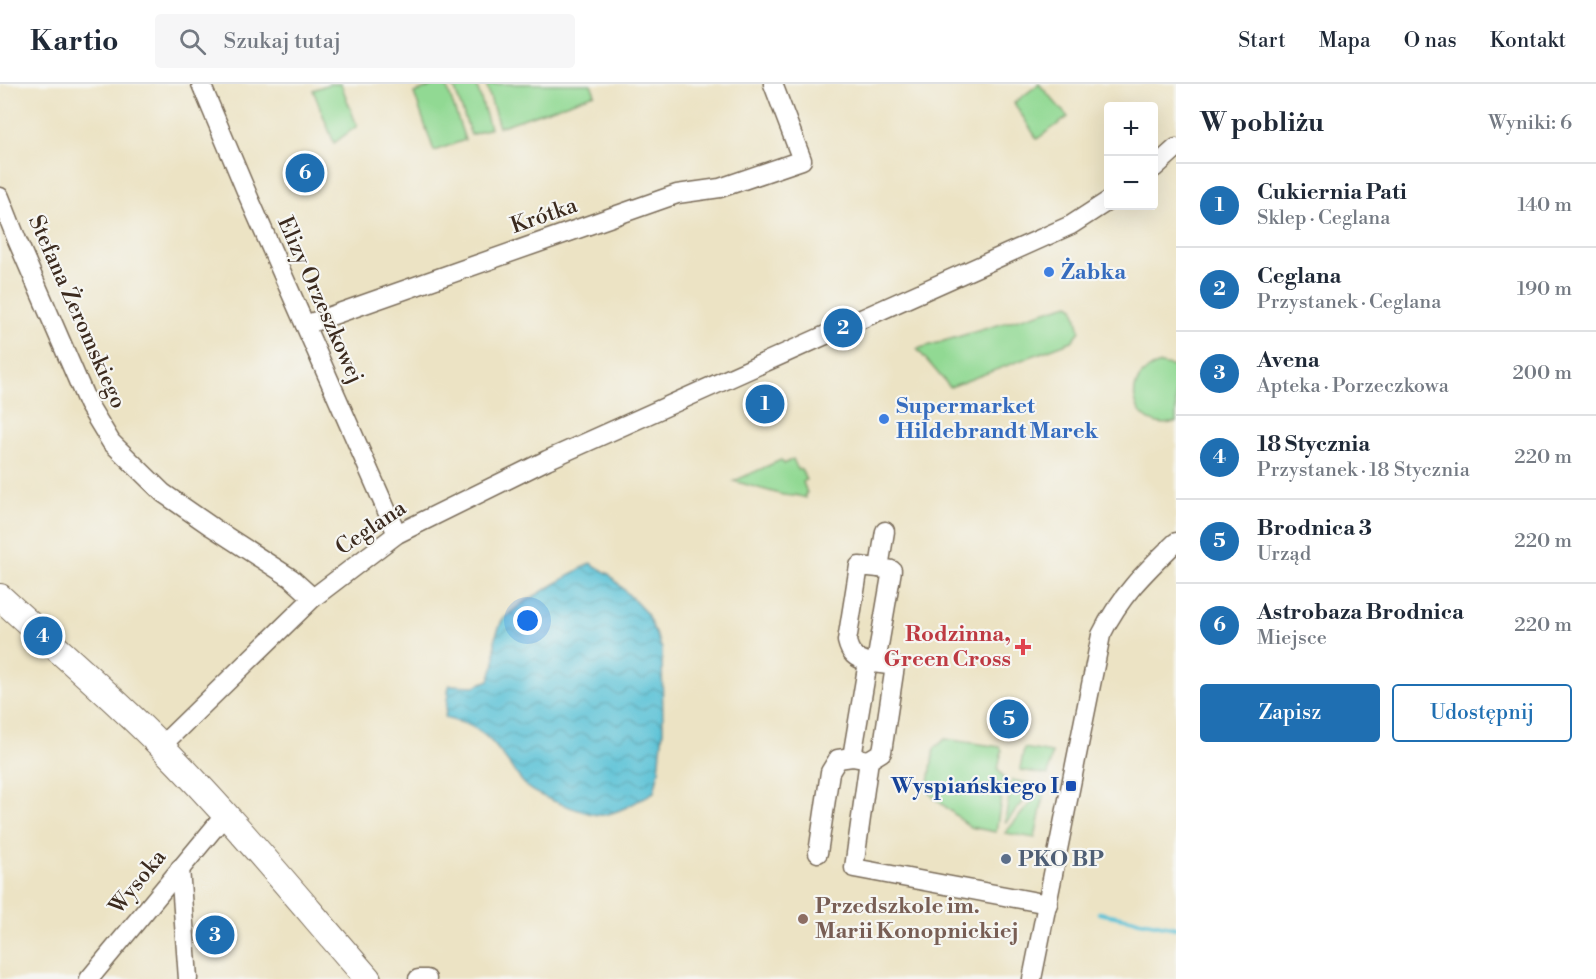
<!DOCTYPE html>
<html lang="pl">
<meta charset="utf-8">
<style>
:root{--surface:#fff;--page:#f6f6f7;--text:#1f2937;--muted:#747a83;--line:#e0e1e3;--accent:#1f6fb2}
body{margin:0;font-family:"Libre Bodoni",serif;background:var(--page);color:var(--text)}
.controls{position:absolute;right:18px;top:18px;display:grid;overflow:hidden;border-radius:6px;box-shadow:0 6px 24px #0002}
.controls button{width:54px;height:54px;display:grid;place-items:center;padding:0;border:0;border-bottom:2px solid var(--line);background:var(--surface);color:var(--text);font:30px sans-serif}
.you{position:absolute;left:528px;top:537px;width:21px;height:21px;margin:-15px;border:4px solid #fff;border-radius:50%;background:#1a73e8;box-shadow:0 0 0 9px #1a73e833}
.badge{display:grid;place-items:center;width:39px;height:39px;border-radius:50%;background:var(--accent);color:#fff;font-size:20px;font-weight:700}
.pin{position:absolute;translate:-50% -50%;border:3px solid #fff;box-shadow:0 2px 6px #0006}
.list{margin:0;padding:0;list-style:none}
h2{display:flex;justify-content:space-between;align-items:center;height:78px;margin:0;padding:0 24px;font-size:26px}
h2 small{font-size:20px;font-weight:400;color:var(--muted)}
.list li{display:grid;grid-template-columns:39px 1fr auto;gap:18px;align-items:center;box-sizing:border-box;height:84px;padding:0 24px;border-top:2px solid var(--line)}
.list b{display:block;font-size:22px;white-space:nowrap}
.list p{margin:0;font-size:20px;white-space:nowrap;color:var(--muted)}
.list em{font-size:20px;font-style:normal;color:var(--muted)}
.actions{display:flex;gap:12px;padding:18px 24px}
.actions a{flex:1;padding:14px 0;border:2px solid var(--accent);border-radius:6px;text-align:center;font-size:21px;color:var(--accent)}
.actions .main{background:var(--accent);color:#fff}
.icon{flex:none;width:33px;height:33px;fill:none;stroke:currentColor;stroke-width:2;stroke-linecap:round;stroke-linejoin:round}
.map{position:relative;flex:none;width:1176px;height:895px;overflow:hidden}
header{display:flex;align-items:center;gap:36px;box-sizing:border-box;height:84px;padding:0 30px;background:var(--surface);border-bottom:2px solid var(--line)}
header strong{font-size:28px}
nav{display:flex;gap:33px;margin-inline-start:auto;font-size:21px}
.search{width:420px;height:54px;background:var(--page);display:flex;align-items:center;gap:15px;box-sizing:border-box;padding:0 21px;border-radius:6px;color:var(--muted);font-size:22px}
main{display:flex}
aside{flex:1;background:var(--surface)}
.map>svg:first-child{display:block}
</style>
<header>
<strong>Kartio</strong>
<div class="search"><svg class="icon" aria-label="search" viewBox="0 0 24 24"><circle cx="10" cy="10" r="6"/><path d="M15 15l6 6"/></svg>Szukaj tutaj</div>
<nav><a>Start</a><a>Mapa</a><a>O nas</a><a>Kontakt</a></nav>
</header>
<main>
<div class="map">
<svg width="1176" height="895" viewBox="0 0 1176 895">
<defs>
<pattern id="water-waves" width="16" height="10" patternUnits="userSpaceOnUse" patternTransform="scale(1.5)"><rect width="16" height="10" fill="#59c1d6"/><path d="M0 5q4-4 8 0t8 0" fill="none" stroke="#4b9dad"/></pattern>
</defs>
<rect width="100%" height="100%" fill="#f6f6f2"/>
<filter id="ink" filterUnits="userSpaceOnUse"><feTurbulence type="fractalNoise" baseFrequency=".0167" numOctaves="2"/><feDisplacementMap in="SourceGraphic" scale="12" xChannelSelector="R" yChannelSelector="G"/><feConvolveMatrix kernelMatrix="1 2 1 2 8 2 1 2 1" color-interpolation-filters="sRGB"/></filter>
<filter id="wash" filterUnits="userSpaceOnUse"><feTurbulence type="fractalNoise" baseFrequency=".008" numOctaves="4" result="noise"/><feDisplacementMap in="SourceGraphic" scale="24" xChannelSelector="R" yChannelSelector="G"/><feGaussianBlur stdDeviation="1.35" result="paint"/><feColorMatrix in="noise" values="0 0 0 0 0 0 0 0 0 0 0 0 0 0 0 0 0 1.4 0 .05"/><feComposite in="paint" operator="in"/></filter>
<g filter="url(#wash)">
<rect width="100%" height="100%" fill="#ece3c4"/>
<g fill="#91d993" stroke="#668258" stroke-width="1.5">
<path d="M329,0H341L357,42L334,59L313,6Z"/>
<path d="M439,0H446L465,56L434,67L414,9Z"/>
<path d="M453,0H476L490,44L471,51Z"/>
<path d="M486,0H591L595,10L499,43Z"/>
<path d="M1039,0L1068,33L1037,55L1014,19Z"/>
<path d="M1069,220L1074,223L1080,247L1072,257L950,303L917,265Z"/>
<path d="M1161,280L1176,283V338C1132,350 1117,291 1161,280Z"/>
<path d="M793,375L798,386L801,385L806,396L803,398L807,409L805,410L806,414L795,411L794,412L783,411L734,397L781,376L784,380Z"/>
<path d="M945,655L1000,663L1002,666L998,685L1004,694L996,748L970,743L931,711L928,705L934,665Z"/>
<path d="M1024,664L1052,669L1048,691L1020,686Z"/>
<path d="M1012,696L1038,701L1006,738L1005,737Z"/>
<path d="M1046,701L1035,754L1005,749Z"/>
</g>
<path fill="url(#water-waves)" stroke="#4a767a" stroke-width="1.5" d="M590,479L609,490L647,530L662,565L663,646L659,687L654,708C638,717 621,728 603,731C592,733 536,712 527,703C509,684 498,658 476,645C467,639 455,637 445,634L449,601L475,602L489,596L495,579V554L502,536L524,518Z"/>
<g fill="none" stroke-linecap="round" stroke-linejoin="round">
<path stroke="#59c1d6" stroke-width="4.5" d="M1099,829L1176,844"/>
</g>
</g>
<g filter="url(#ink)">
<g fill="none" stroke-linecap="round" stroke-linejoin="round">
<defs>
<g id="street">
<path d="M201,0L249,114L397,450"/>
<path d="M1154,84L1176,64"/>
<path d="M0,113L17,156L88,320L111,358L163,409L212,443L291,494L313,514"/>
<path d="M305,241L677,110L720,104L802,76L773,0"/>
<path d="M868,578C855,574 850,570 847,557L859,482L879,484"/>
<path d="M876,579L892,486L879,484L885,447"/>
<path d="M161,662L313,514L397,450L547,376L1071,141L1108,117"/>
<path d="M852,673L868,578L895,582L882,668L869,676"/>
<path d="M818,769L830,688L838,675L852,673L869,676L854,784L1048,820"/>
<path d="M180,784L188,895"/>
<path d="M89,895L225,731"/>
<path d="M418,895H427"/>
<path d="M1032,895L1101,551C1120,512 1145,488 1176,458"/>
</g>
<path id="secondary" d="M0,513C54,563 110,610 161,662C234,736 300,817 368,895"/>
</defs>
<use href="#street" stroke="#796b58" stroke-width="21"/>
<use href="#secondary" stroke="#796b58" stroke-width="28"/>
<use href="#street" stroke="#fff" stroke-width="18"/>
<use href="#secondary" stroke="#fff" stroke-width="26"/>
</g>
</g>
<g fill="#3f7fe0" stroke="#f6f6f2" stroke-width="2">
<circle cx="1049" cy="188" r="6"/>
<circle cx="884" cy="335" r="6"/>
</g>
<path fill="#e0444e" stroke="#f6f6f2" stroke-width="2" d="M1020 554h6v6h6v6h-6v6h-6v-6h-6v-6h6z"/>
<rect fill="#1a4fb4" stroke="#f6f6f2" stroke-width="2" x="1065" y="696" width="12" height="12" rx="3"/>
<circle fill="#5c6f8a" stroke="#f6f6f2" stroke-width="2" cx="1006" cy="775" r="6"/>
<circle fill="#8d6e63" stroke="#f6f6f2" stroke-width="2" cx="803" cy="835" r="6"/>
<g text-anchor="middle" dominant-baseline="central" stroke-width="4.5" stroke-linejoin="round" paint-order="stroke">
<g font-size="22" fill="#3b2a1e" stroke="#f6f6f2">
<text transform="translate(544 132) rotate(-19)">Krótka</text>
<text transform="translate(320 216) rotate(66)">Elizy Orzeszkowej</text>
<text transform="translate(77 228) rotate(66)">Stefana Żeromskiego</text>
<text transform="translate(371 444) rotate(-34)">Ceglana</text>
<text transform="translate(138 798) rotate(-51)">Wysoka</text>
</g>
<g font-size="22" font-weight="bold" fill="#366cbe" stroke="#f6f6f2" text-anchor="start">
<text x="1061" y="188">Żabka</text>
<text x="896" y="322">Supermarket<tspan x="896" dy="25">Hildebrandt Marek</tspan></text>
</g>
<g font-size="22" font-weight="bold" fill="#be3a42" stroke="#f6f6f2" text-anchor="end">
<text x="1011" y="550">Rodzinna,<tspan x="1011" dy="25">Green Cross</tspan></text>
</g>
<g font-size="22" font-weight="bold" fill="#164399" stroke="#f6f6f2" text-anchor="end">
<text x="1059" y="702">Wyspiańskiego I</text>
</g>
<g font-size="22" font-weight="bold" fill="#4e5e75" stroke="#f6f6f2" text-anchor="start">
<text x="1018" y="775">PKO BP</text>
</g>
<g font-size="22" font-weight="bold" fill="#785e54" stroke="#f6f6f2" text-anchor="start">
<text x="815" y="822">Przedszkole im.<tspan x="815" dy="25">Marii Konopnickiej</tspan></text>
</g>
</g>
</svg>
<div class="controls">
<button>+</button>
<button>−</button>
</div>
<div class="you"></div>
<div class="pin badge" style="left:765px;top:320px">1</div>
<div class="pin badge" style="left:843px;top:244px">2</div>
<div class="pin badge" style="left:215px;top:851px">3</div>
<div class="pin badge" style="left:43px;top:552px">4</div>
<div class="pin badge" style="left:1009px;top:635px">5</div>
<div class="pin badge" style="left:305px;top:89px">6</div>
</div>
<aside>
<h2>W pobliżu<small>Wyniki: 6</small></h2>
<ul class="list">
<li><span class="badge">1</span><div><b>Cukiernia Pati</b><p>Sklep · Ceglana</p></div><em>140 m</em></li>
<li><span class="badge">2</span><div><b>Ceglana</b><p>Przystanek · Ceglana</p></div><em>190 m</em></li>
<li><span class="badge">3</span><div><b>Avena</b><p>Apteka · Porzeczkowa</p></div><em>200 m</em></li>
<li><span class="badge">4</span><div><b>18 Stycznia</b><p>Przystanek · 18 Stycznia</p></div><em>220 m</em></li>
<li><span class="badge">5</span><div><b>Brodnica 3</b><p>Urząd</p></div><em>220 m</em></li>
<li><span class="badge">6</span><div><b>Astrobaza Brodnica</b><p>Miejsce</p></div><em>220 m</em></li>
</ul>
<div class="actions"><a class="main">Zapisz</a><a>Udostępnij</a></div>
</aside>
</main>
